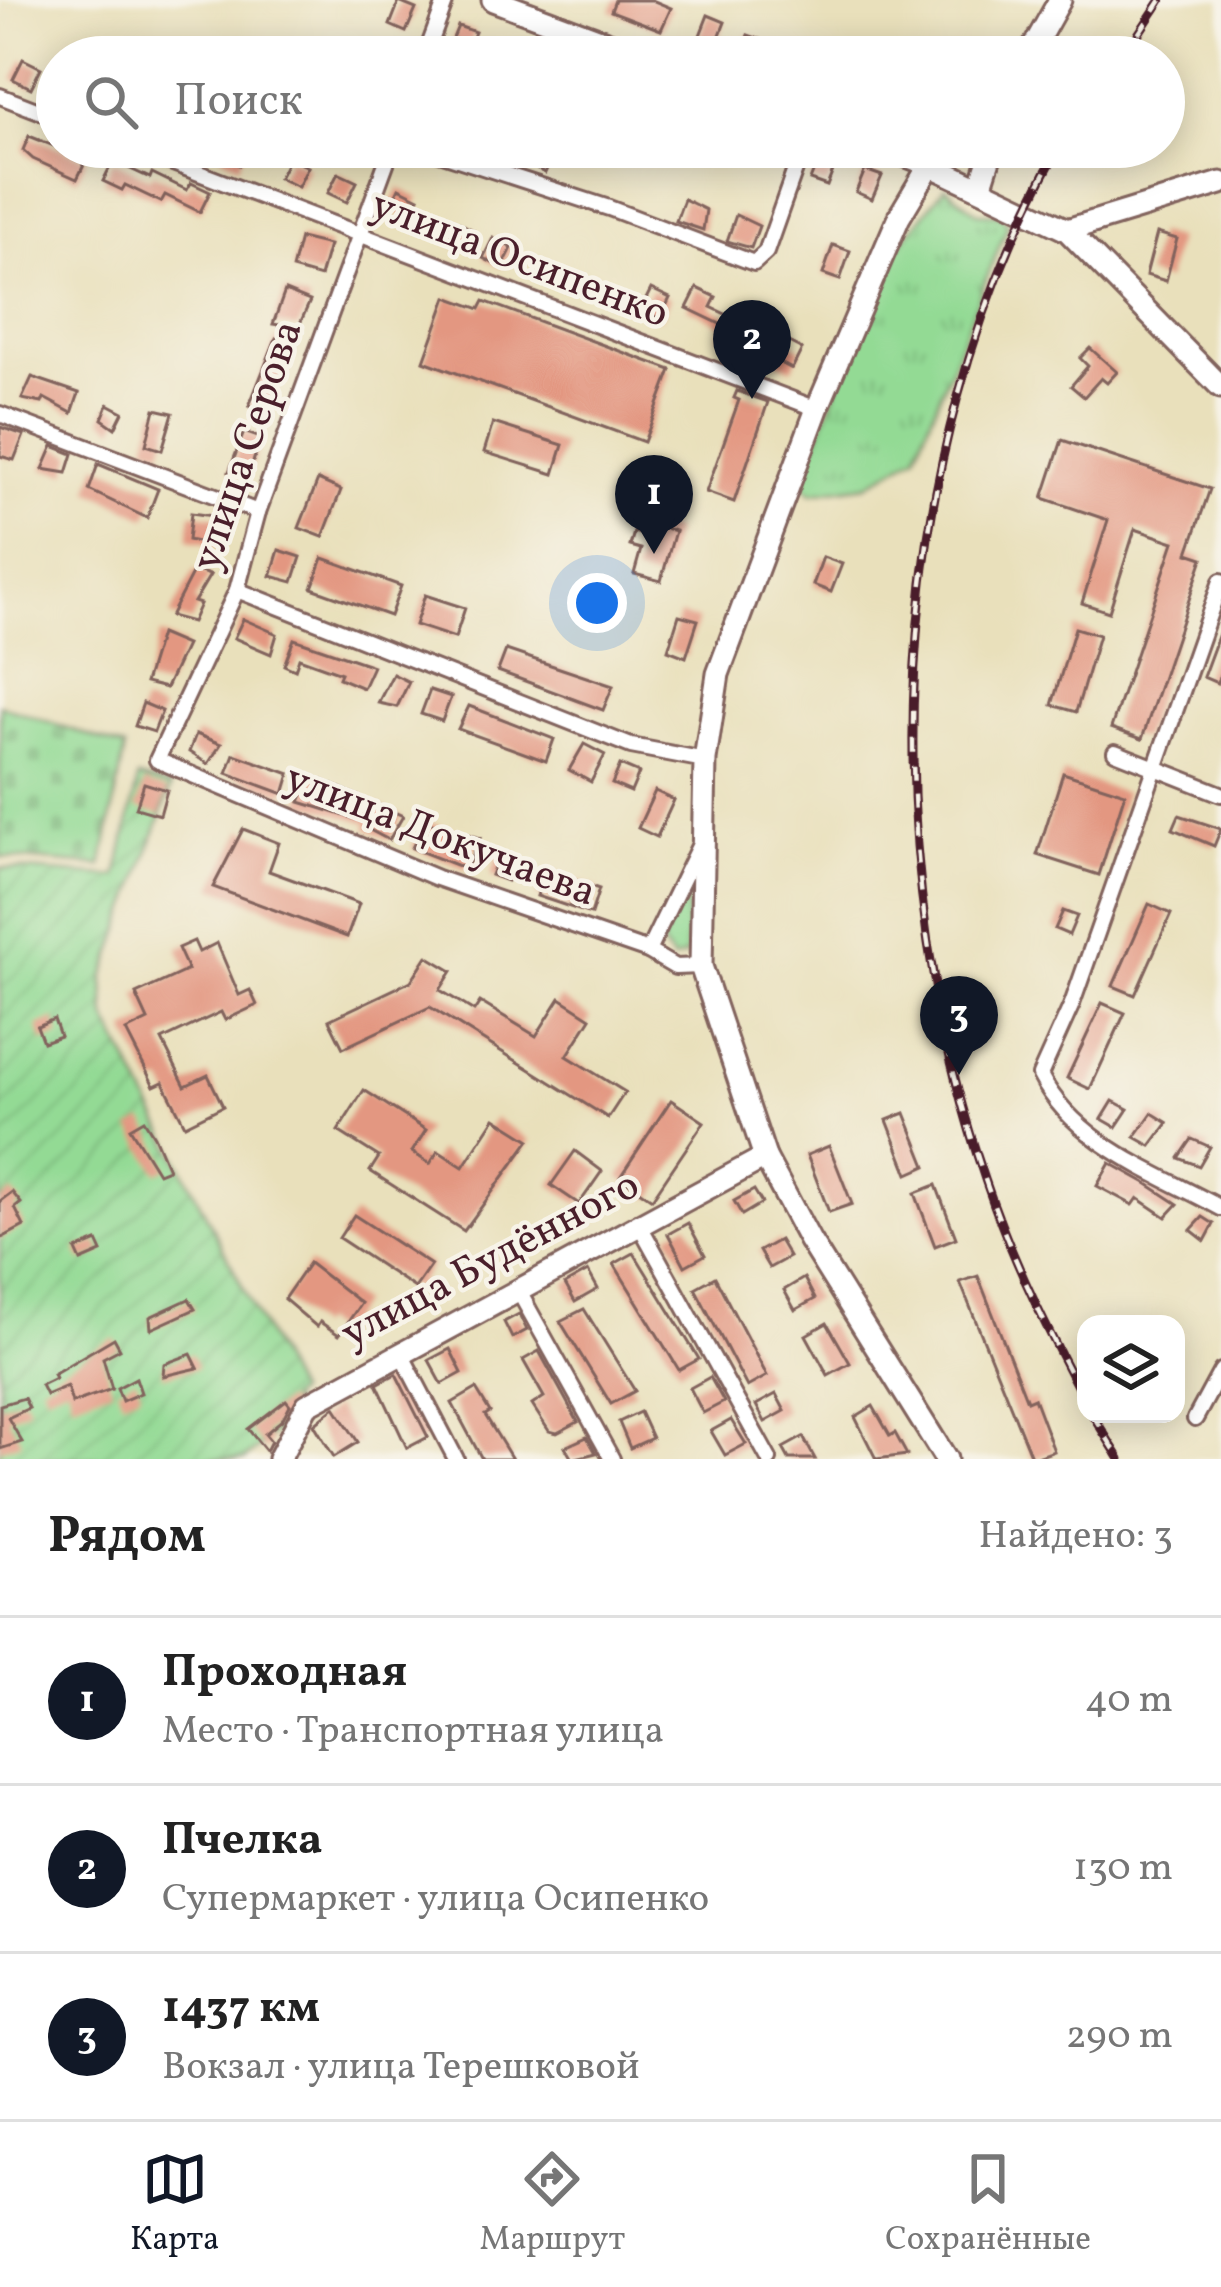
<!DOCTYPE html>
<html lang="ru">
<meta charset="utf-8">
<style>
:root{--surface:#fff;--page:#f2f2f2;--text:#222;--muted:#767676;--line:#e0e0e0;--accent:#111827}
body{margin:0;font-family:Vollkorn,serif;background:var(--page);color:var(--text)}
.controls{position:absolute;right:36px;bottom:36px;display:grid;overflow:hidden;border-radius:24px;box-shadow:0 6px 30px #0003}
.controls button{width:108px;height:108px;display:grid;place-items:center;padding:0;border:0;border-bottom:3px solid var(--line);background:var(--surface);color:var(--text);font:60px sans-serif}
.you{position:absolute;left:597px;top:603px;width:42px;height:42px;margin:-30px;border:9px solid #fff;border-radius:50%;background:#1a73e8;box-shadow:0 0 0 18px #1a73e833}
.badge{display:grid;place-items:center;width:78px;height:78px;border-radius:50%;background:var(--accent);color:#fff;font-size:39px;font-weight:700}
.pin{position:absolute;translate:-50% -99px;filter:drop-shadow(0 3px 6px #0008)}
.pin::after{content:'';position:absolute;top:63px;width:42px;height:36px;background:inherit;clip-path:polygon(0 0,100% 0,50% 100%)}
.list{margin:0;padding:0;list-style:none}
h2{display:flex;justify-content:space-between;align-items:center;height:156px;margin:0;padding:0 48px;font-size:51px}
h2 small{font-size:39px;font-weight:400;color:var(--muted)}
.list li{display:grid;grid-template-columns:78px 1fr auto;gap:36px;align-items:center;box-sizing:border-box;height:168px;padding:0 48px;border-top:3px solid var(--line)}
.list b{display:block;font-size:45px;white-space:nowrap}
.list p{margin:0;font-size:39px;white-space:nowrap;color:var(--muted)}
.list em{font-size:39px;font-style:normal;color:var(--muted)}
.icon{flex:none;width:66px;height:66px;fill:none;stroke:currentColor;stroke-width:2;stroke-linecap:round;stroke-linejoin:round}
.map{position:relative;flex:none;width:1221px;height:1459px;overflow:hidden}
.search{position:absolute;background:var(--surface);box-shadow:0 6px 30px #0003;left:36px;right:36px;top:36px;height:132px;display:flex;align-items:center;gap:30px;box-sizing:border-box;padding:0 42px;border-radius:66px;color:var(--muted);font-size:45px}
.sheet{height:660px;background:var(--surface)}
nav{display:flex;justify-content:space-around;align-items:center;box-sizing:border-box;height:168px;border-top:3px solid var(--line);background:var(--surface);font-size:33px;color:var(--muted)}
nav a{display:grid;justify-items:center;gap:6px}
nav .on{color:var(--accent)}
.map>svg:first-child{display:block}
</style>
<div class="map">
<svg width="1221" height="1459" viewBox="0 0 1221 1459">
<defs>
<pattern id="cemetery-stones" width="16" height="16" patternUnits="userSpaceOnUse" patternTransform="scale(3)"><rect width="16" height="16" fill="#93da94"/><path d="M2 7V4a2 2 0 0 1 4 0v3zM10 15v-3a2 2 0 0 1 4 0v3z" fill="#80bb80"/></pattern>
<pattern id="park-tufts" width="24" height="20" patternUnits="userSpaceOnUse" patternTransform="scale(3)"><rect width="24" height="20" fill="#93da94"/><path d="M3 7l-1-3M5 7V3M7 7l1-3M15 17l-1-3M17 17v-4M19 17l1-3" fill="none" stroke="#80bb80"/></pattern>
<pattern id="garden-furrows" width="10" height="10" patternUnits="userSpaceOnUse" patternTransform="scale(3)"><rect width="10" height="10" fill="#93da94"/><path d="M-1 1l2-2M0 10L10 0M9 11l2-2" fill="none" stroke="#80bb80"/></pattern>
</defs>
<rect width="100%" height="100%" fill="#f7f3e8"/>
<filter id="ink" filterUnits="userSpaceOnUse"><feTurbulence type="fractalNoise" baseFrequency=".00833" numOctaves="2"/><feDisplacementMap in="SourceGraphic" scale="24" xChannelSelector="R" yChannelSelector="G"/><feConvolveMatrix kernelMatrix="1 2 1 2 8 2 1 2 1" color-interpolation-filters="sRGB"/></filter>
<filter id="wash" filterUnits="userSpaceOnUse"><feTurbulence type="fractalNoise" baseFrequency=".004" numOctaves="4" result="noise"/><feDisplacementMap in="SourceGraphic" scale="48" xChannelSelector="R" yChannelSelector="G"/><feGaussianBlur stdDeviation="2.7" result="paint"/><feColorMatrix in="noise" values="0 0 0 0 0 0 0 0 0 0 0 0 0 0 0 0 0 1.4 0 .05"/><feComposite in="paint" operator="in"/></filter>
<g filter="url(#wash)">
<rect width="100%" height="100%" fill="#e9e0bb"/>
<path fill="#93da94" stroke="#6e7c60" stroke-width="3" d="M688,883L686,955L673,960L661,944Z"/>
<path fill="url(#cemetery-stones)" stroke="#6e7c60" stroke-width="3" d="M0,705L125,748L102,866L0,857Z"/>
<path fill="url(#park-tufts)" stroke="#6e7c60" stroke-width="3" d="M945,187L978,213L1000,214L1008,225L916,455L867,485L812,493L800,483L887,261Z"/>
<path fill="url(#garden-furrows)" stroke="#6e7c60" stroke-width="3" d="M138,778L171,787L104,978L106,1017L296,1393L289,1399L297,1414L245,1459H0V868L117,877Z"/>
<g id="blocks">
<g fill="#e39781">
<path d="M615,0H652L671,8L661,30L611,11Z"/>
<path d="M399,2L416,9L406,32L390,25Z"/>
<path d="M708,15L725,22L716,45L699,38Z"/>
<path d="M458,26L475,32L466,55L449,48Z"/>
<path d="M748,35L765,41L759,57H739Z"/>
<path d="M23,59L41,68L31,88L13,79Z"/>
<path d="M29,136L87,159L77,179L33,159L23,150Z"/>
<path d="M225,147H248L239,165L220,156Z"/>
<path d="M537,147L553,156L545,173L527,163Z"/>
<path d="M819,157L836,163L827,186L810,180Z"/>
<path d="M289,158L308,167L298,187L279,178Z"/>
<path d="M113,161L150,178L152,173L187,190L191,183L210,192L200,212L165,195L161,202L125,185L122,190L103,181Z"/>
<path d="M865,170L882,176L872,199L856,192Z"/>
<path d="M338,173L357,182L347,202L328,193Z"/>
<path d="M399,188L419,198L408,218L389,209Z"/>
<path d="M684,199L706,210L703,230L676,221Z"/>
<path d="M736,215L759,226L751,248L727,241Z"/>
<path d="M455,220L473,230L463,250L444,240Z"/>
<path d="M1157,233L1177,239L1166,281L1146,275Z"/>
<path d="M300,238L329,245L320,277L292,269Z"/>
<path d="M493,238L512,248L502,268L483,258Z"/>
<path d="M833,245L850,251L840,280L823,274Z"/>
<path d="M697,288L716,297L711,307L748,325L738,346L718,336L724,326L687,308Z"/>
<path d="M651,289L670,298L660,319L641,309Z"/>
<path d="M285,291L310,301L298,328L273,324Z"/>
<path d="M447,297L480,309L484,301L671,370L644,442L424,361Z"/>
<path d="M276,338L294,346L265,417L249,406Z"/>
<path d="M783,339L802,349L792,369L773,359Z"/>
<path d="M1090,348L1117,372L1107,383L1101,378L1084,397L1071,386L1088,366L1080,358Z"/>
<path d="M32,377L79,393L72,413L44,398L42,403L22,399Z"/>
<path d="M737,391L768,402L734,502L706,492L739,400L734,398Z"/>
<path d="M108,404L123,412L115,428L102,419Z"/>
<path d="M155,409L173,413L162,450L146,445Z"/>
<path d="M493,423L563,445L554,474L484,452Z"/>
<path d="M0,427L24,435L14,460L0,456Z"/>
<path d="M244,432L261,438L248,477L229,472Z"/>
<path d="M1062,440L1210,489L1188,553L1203,558L1142,739L1111,728L1174,542L1135,529L1109,612L1082,603L1108,520L1043,498Z"/>
<path d="M53,446L73,454L67,473L43,469Z"/>
<path d="M98,464L158,489L147,518L89,490Z"/>
<path d="M318,480L341,490L323,537L299,528Z"/>
<path d="M191,513L234,519L220,547L188,540Z"/>
<path d="M649,523L675,531L661,581L634,574L641,549L630,546L634,532L646,536Z"/>
<path d="M279,550L301,557L293,582L271,576Z"/>
<path d="M823,557L842,564L831,592L813,585Z"/>
<path d="M323,558L401,586L390,616L312,588Z"/>
<path d="M194,570L210,575L194,602L200,604L192,622L170,616Z"/>
<path d="M425,595L465,608L455,638L415,625Z"/>
<path d="M679,615L698,620L686,657L668,650Z"/>
<path d="M243,619L277,634L271,654L234,638Z"/>
<path d="M1075,628L1099,635L1076,712L1052,705Z"/>
<path d="M1220,631L1221,672L1217,683L1203,677Z"/>
<path d="M160,634L186,645L166,688L145,683Z"/>
<path d="M294,639L373,666L363,688L339,678L341,673L299,658L295,670L284,665Z"/>
<path d="M506,650L613,686L603,710L498,671Z"/>
<path d="M393,674L409,682L397,707L378,703Z"/>
<path d="M430,690L451,697L442,721L421,714Z"/>
<path d="M143,703L162,711L154,732L135,726Z"/>
<path d="M469,706L554,739L546,761L458,729Z"/>
<path d="M196,734L221,744L208,764L189,752Z"/>
<path d="M584,744L605,755L591,782L569,770Z"/>
<path d="M234,754L290,774L284,794L227,773Z"/>
<path d="M620,765L639,773L631,792L612,784Z"/>
<path d="M1063,773L1125,793L1099,875L1037,855Z"/>
<path d="M311,775L403,816L389,840L366,828L368,823L300,802Z"/>
<path d="M144,783L167,790L160,815L136,808Z"/>
<path d="M655,791L674,800L657,837L638,828Z"/>
<path d="M1179,815L1221,829L1214,846L1173,829Z"/>
<path d="M425,821L480,838L466,869L412,848Z"/>
<path d="M243,829L279,843L269,871L359,904L347,937L213,887Z"/>
<path d="M499,854L515,860L507,881L491,875Z"/>
<path d="M545,870L599,889L591,914L537,896Z"/>
<path d="M1149,904L1171,914L1135,995L1113,986Z"/>
<path d="M1063,911L1077,916L1069,935L1055,929Z"/>
<path d="M194,941L199,952L217,943L239,995L250,990L257,1005L225,1020L221,1012L162,1040L185,1086L208,1075L223,1106L185,1125L163,1082L154,1086L126,1031L148,1020L136,994L188,970L178,948Z"/>
<path d="M427,956L452,971L440,990L474,1011L480,1002L536,1036L560,998L591,1018L567,1056L625,1092L608,1118L430,1007L343,1048L329,1020L411,981Z"/>
<path d="M1102,1003L1125,1013L1090,1089L1067,1078Z"/>
<path d="M54,1019L60,1036L43,1042L37,1026Z"/>
<path d="M364,1090L426,1130L412,1152L430,1164L438,1151L463,1167L495,1118L530,1140L464,1231L370,1171L379,1157L338,1131Z"/>
<path d="M671,1100L704,1122L652,1199L620,1177Z"/>
<path d="M1113,1101L1128,1109L1116,1127L1102,1119Z"/>
<path d="M905,1113L926,1166L908,1174L887,1120Z"/>
<path d="M1152,1113L1168,1123L1151,1146L1135,1137Z"/>
<path d="M144,1120L154,1136L168,1169L158,1173L130,1128Z"/>
<path d="M1192,1139L1210,1147L1199,1166L1179,1158Z"/>
<path d="M829,1146L852,1204L829,1212L807,1155Z"/>
<path d="M575,1151L602,1171L579,1204L551,1185Z"/>
<path d="M1110,1163L1146,1183L1178,1204L1166,1217L1138,1198L1133,1205L1097,1186Z"/>
<path d="M936,1185L956,1238L935,1246L915,1193Z"/>
<path d="M754,1190L762,1203L742,1215L734,1201Z"/>
<path d="M12,1192L21,1203L15,1208L24,1226L0,1239V1201Z"/>
<path d="M354,1215L431,1265L415,1288L339,1238Z"/>
<path d="M1203,1217L1214,1224L1205,1241L1191,1230Z"/>
<path d="M688,1223L705,1255L685,1266L668,1234Z"/>
<path d="M779,1240L789,1257L769,1268L759,1251Z"/>
<path d="M97,1241L102,1252L81,1261L76,1250Z"/>
<path d="M634,1253L699,1359L679,1370L614,1264Z"/>
<path d="M309,1263L361,1303L339,1335L320,1322L317,1327L284,1299Z"/>
<path d="M588,1271L598,1289L575,1302L565,1284Z"/>
<path d="M978,1276L1027,1401L1034,1398L1054,1451L1032,1459L960,1282Z"/>
<path d="M715,1277L767,1376L747,1387L695,1288Z"/>
<path d="M804,1278L815,1299L795,1310L784,1290Z"/>
<path d="M189,1299L195,1309L151,1329L150,1317Z"/>
<path d="M584,1309L635,1391L611,1404L560,1321Z"/>
<path d="M519,1314L527,1330L512,1338L504,1322Z"/>
<path d="M827,1323L850,1363L828,1375L806,1335Z"/>
<path d="M114,1338L120,1349L103,1358L112,1389L72,1403L67,1386L46,1395L41,1385L55,1378L53,1374Z"/>
<path d="M450,1349L462,1373L442,1384L429,1360Z"/>
<path d="M539,1351L578,1422L557,1433L549,1431L532,1405L544,1397L523,1360Z"/>
<path d="M191,1354L198,1368L163,1376L164,1364Z"/>
<path d="M396,1374L428,1437L407,1448L377,1384Z"/>
<path d="M710,1377L724,1402L703,1413L690,1388Z"/>
<path d="M136,1378L141,1393L122,1401L117,1388Z"/>
<path d="M476,1389L490,1412L485,1415L512,1459H482L452,1403Z"/>
<path d="M776,1394L785,1411L765,1422L756,1405Z"/>
<path d="M24,1398L29,1408L8,1418L22,1442L0,1449V1405Z"/>
<path d="M286,1400L290,1405L282,1420L265,1434L271,1441L266,1451L248,1429Z"/>
<path d="M873,1406L890,1436L895,1433L907,1455L876,1459L855,1417Z"/>
<path d="M335,1407L358,1442L334,1457L314,1424Z"/>
<path d="M640,1412L652,1438L630,1448L619,1422Z"/>
<path d="M731,1420L746,1444L725,1455L711,1431Z"/>
<path d="M587,1437L596,1453L572,1459L565,1447Z"/>
<path d="M803,1437L815,1459H789L783,1448Z"/>
</g>
</g>
</g>
<g filter="url(#ink)">
<use href="#blocks" fill-opacity="0" stroke="#82635d" stroke-width="3"/>
<g fill="none" stroke-linecap="round" stroke-linejoin="round">
<defs>
<g id="street">
<path d="M425,57L446,0"/>
<path d="M0,96L57,118"/>
<path d="M131,147L817,409"/>
<path d="M392,147L258,512L237,590L157,760L437,878L648,951L675,967L701,966"/>
<path d="M421,147L609,208L754,263L766,252L803,147"/>
<path d="M0,414L258,512"/>
<path d="M1221,581L1072,1004L1040,1075C1075,1144 1155,1172 1221,1208"/>
<path d="M237,590L631,746L705,760"/>
<path d="M1115,752L1221,794"/>
<path d="M648,951L700,844"/>
<path d="M640,1226L769,1459"/>
<path d="M518,1290L612,1459"/>
<path d="M400,1352L456,1459"/>
<path d="M1195,1419L1221,1371"/>
</g>
<g id="secondary">
<path d="M493,0L646,57"/>
<path d="M883,147L930,165L899,217L817,409L718,674L705,760L701,966L765,1157L810,1241L946,1459"/>
<path d="M1067,230L1221,183"/>
<path d="M279,1459L307,1405L765,1157"/>
</g>
<g id="primary">
<path d="M1028,57L1060,0"/>
<path d="M941,147L930,165L1067,230L1221,387"/>
<path d="M981,185L993,147"/>
</g>
</defs>
<use href="#street" stroke="#82635d" stroke-width="20"/>
<use href="#secondary" stroke="#82635d" stroke-width="27"/>
<use href="#primary" stroke="#82635d" stroke-width="27"/>
<use href="#street" stroke="#fff" stroke-width="14"/>
<use href="#secondary" stroke="#fff" stroke-width="21"/>
<use href="#primary" stroke="#fff" stroke-width="21"/>
<defs>
<g id="rail">
<path d="M1123,57L1161,0"/>
<path d="M1059,147C883,463 872,869 994,1205C1019,1274 1052,1339 1086,1403"/>
<path d="M1092,1414L1120,1459"/>
</g>
</defs>
<use href="#rail" stroke="#4a1f2b" stroke-width="9"/>
<use href="#rail" stroke="#f7f3e8" stroke-width="4.5" stroke-dasharray="14" stroke-linecap="butt"/>
</g>
</g>
<g text-anchor="middle" dominant-baseline="central" stroke-width="9" stroke-linejoin="round" paint-order="stroke">
<g font-size="42" fill="#4a1f2b" stroke="#f7f3e8">
<text transform="translate(519 261) rotate(21)">улица Осипенко</text>
<text transform="translate(249 446) rotate(-71)">улица Серова</text>
<text transform="translate(440 837) rotate(21)">улица Докучаева</text>
<text transform="translate(491 1261) rotate(-28)">улица Будённого</text>
</g>
</g>
</svg>
<div class="controls">
<button><svg class="icon" aria-label="layers" viewBox="0 0 24 24"><path d="M12 4l9 5-9 5-9-5zM3 14l9 5 9-5"/></svg></button>
</div>
<div class="you"></div>
<div class="pin badge" style="left:654px;top:554px">1</div>
<div class="pin badge" style="left:752px;top:399px">2</div>
<div class="pin badge" style="left:959px;top:1075px">3</div>
<div class="search"><svg class="icon" aria-label="search" viewBox="0 0 24 24"><circle cx="10" cy="10" r="6"/><path d="M15 15l6 6"/></svg>Поиск</div>
</div>
<section class="sheet">
<h2>Рядом<small>Найдено: 3</small></h2>
<ul class="list">
<li><span class="badge">1</span><div><b>Проходная</b><p>Место · Транспортная улица</p></div><em>40 m</em></li>
<li><span class="badge">2</span><div><b>Пчелка</b><p>Супермаркет · улица Осипенко</p></div><em>130 m</em></li>
<li><span class="badge">3</span><div><b>1437 км</b><p>Вокзал · улица Терешковой</p></div><em>290 m</em></li>
</ul>
</section>
<nav>
<a class="on"><svg class="icon" aria-label="map" viewBox="0 0 24 24"><path d="M3 6l6-2 6 2 6-2v14l-6 2-6-2-6 2zM9 4v14M15 6v14"/></svg>Карта</a>
<a><svg class="icon" aria-label="directions" viewBox="0 0 24 24"><path d="M12 3l9 9-9 9-9-9zM9 14v-3h6M13 9l2 2-2 2"/></svg>Маршрут</a>
<a><svg class="icon" aria-label="saved" viewBox="0 0 24 24"><path d="M7 4h10v16l-5-4-5 4z"/></svg>Сохранённые</a>
</nav>
